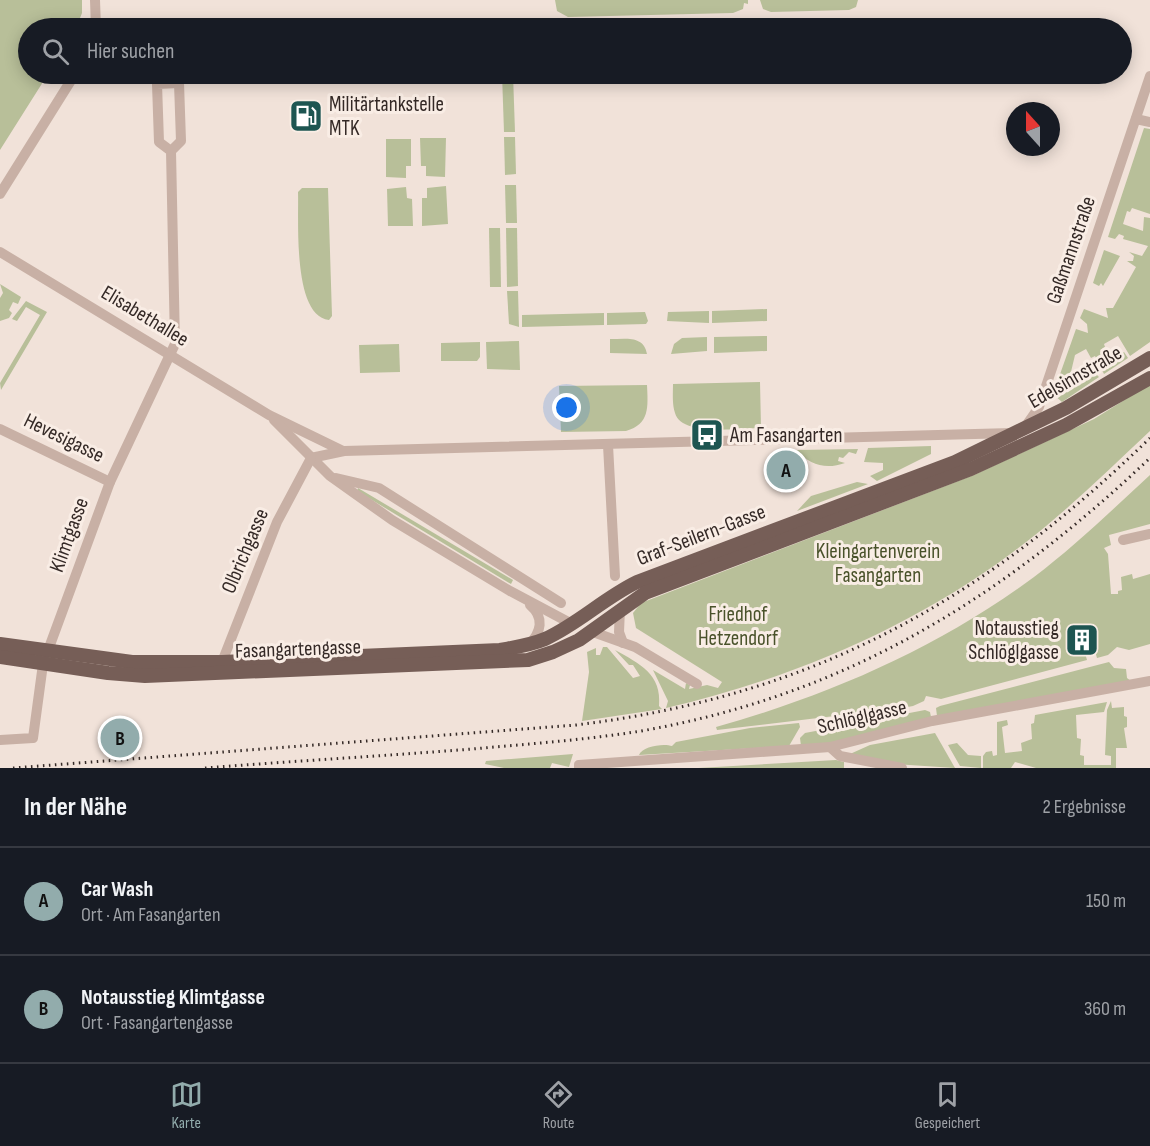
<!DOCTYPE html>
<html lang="de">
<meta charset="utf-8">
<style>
:root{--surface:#171b24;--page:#20242c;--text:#f1f3f6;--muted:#9ea1a6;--line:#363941;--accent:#92acac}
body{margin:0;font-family:"Sofia Sans Condensed",sans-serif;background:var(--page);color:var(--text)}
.compass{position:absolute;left:1006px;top:102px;width:54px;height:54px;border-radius:50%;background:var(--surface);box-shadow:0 3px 15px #0003;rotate:339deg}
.you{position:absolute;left:567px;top:408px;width:21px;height:21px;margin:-15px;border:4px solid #fff;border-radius:50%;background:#1a73e8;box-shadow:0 0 0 9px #1a73e833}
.badge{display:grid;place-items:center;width:39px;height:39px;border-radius:50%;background:var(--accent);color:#111;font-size:20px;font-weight:700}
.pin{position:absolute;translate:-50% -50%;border:3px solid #fff;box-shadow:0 2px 6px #0006}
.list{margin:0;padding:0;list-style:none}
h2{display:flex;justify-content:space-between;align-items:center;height:78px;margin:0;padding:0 24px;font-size:26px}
h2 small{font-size:20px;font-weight:400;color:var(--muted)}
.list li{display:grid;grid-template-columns:39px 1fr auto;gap:18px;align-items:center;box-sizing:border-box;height:108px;padding:0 24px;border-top:2px solid var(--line)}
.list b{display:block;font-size:22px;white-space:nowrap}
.list p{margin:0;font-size:20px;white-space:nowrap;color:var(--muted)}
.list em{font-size:20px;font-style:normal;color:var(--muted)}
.icon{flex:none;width:33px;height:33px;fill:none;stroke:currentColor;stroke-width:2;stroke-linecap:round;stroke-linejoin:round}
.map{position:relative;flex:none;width:1150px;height:768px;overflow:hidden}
.search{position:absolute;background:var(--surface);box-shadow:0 3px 15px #0003;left:18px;right:18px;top:18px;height:66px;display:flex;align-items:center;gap:15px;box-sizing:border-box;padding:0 21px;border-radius:33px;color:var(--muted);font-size:22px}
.sheet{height:294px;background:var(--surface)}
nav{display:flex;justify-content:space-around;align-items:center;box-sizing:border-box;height:84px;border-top:2px solid var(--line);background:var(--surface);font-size:16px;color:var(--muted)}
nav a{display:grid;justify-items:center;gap:3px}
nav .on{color:var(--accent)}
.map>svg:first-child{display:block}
</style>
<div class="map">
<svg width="1150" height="768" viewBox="0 0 1150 768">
<rect width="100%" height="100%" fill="#f1e2d9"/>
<g fill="#b8bf99">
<path d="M0,0H82V13L76,28H28V74H48L0,150Z"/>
<path d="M555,0H748V4L744,3L743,9L733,13L568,17L557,11Z"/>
<path d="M760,0H858L856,7L849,10L771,12L763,9Z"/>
<path d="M502,74H513L515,132H504Z"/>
<path d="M1144,128L1150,129V214L1132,208L1130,212L1127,211L1123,224L1143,231L1144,217L1150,218V342L1130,356L1118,336L1104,344L1105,347L1100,350L1107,361L1112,362L1124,352L1128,358L1104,374L1095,356L1091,358L1086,349L1075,355L1070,376L1074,383L1093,371L1099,377L1062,402L1053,394L1076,329L1088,333L1087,324L1080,318L1084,309L1108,318L1106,308H1113L1136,267L1127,261H1133L1134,256L1129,252L1142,256L1148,246L1123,239L1124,236L1119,234L1115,239L1108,237Z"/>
<path d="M504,137H515L516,174L505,175Z"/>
<path d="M420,138H446L445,177L426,176V166H421Z"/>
<path d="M386,139H411V166H406V178L386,177Z"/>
<path d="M505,185H516L517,223H506Z"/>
<path d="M446,186L448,224L422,226V198H427V188Z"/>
<path d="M406,187L407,198L412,199L413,226H388L387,189Z"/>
<path d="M302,188H328L332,316L329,320C292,316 299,219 298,192Z"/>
<path d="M489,228H500L501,287H490Z"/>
<path d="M506,228H517L518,286L507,287Z"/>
<path d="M1104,250L1120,256L1103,286L1101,283L1099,286L1093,283Z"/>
<path d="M0,284L21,297L18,304L13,302L9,310L12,313L9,318L0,321V298L3,293Z"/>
<path d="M507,291H518L519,327L509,324Z"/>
<path d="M26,301L47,312L1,390L0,383L40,315L26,307L17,321L12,319Z"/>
<path d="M767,309V321L712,323V311Z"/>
<path d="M709,311V323L667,321L668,312Z"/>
<path d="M645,312L648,321L646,324L607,325V313Z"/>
<path d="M604,313V325L522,327V315Z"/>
<path d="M767,336V351L714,353V337Z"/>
<path d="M707,337V351L671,354L674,344L682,338Z"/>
<path d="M610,339C625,339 644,335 647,354L610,353Z"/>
<path d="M519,341L520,370L487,369L486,342Z"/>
<path d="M480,342V357L477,361H441V343Z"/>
<path d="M399,344L400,372L360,373L359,345Z"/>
<path d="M760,382L761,428C739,428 682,437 675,413C672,404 673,393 673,384Z"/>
<path d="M1150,384V431C1106,472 1062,516 1013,552C911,628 791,679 666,708L668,701L653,670L685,689L686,683L690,685L689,689L707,685L718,688L722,682L636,628L633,613L641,603L974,475L1094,419Z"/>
<path d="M647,385C648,407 650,424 626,431L561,432L559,386Z"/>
<path d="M931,446V454L877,481L870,476L883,470V463L864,462L868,448Z"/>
<path d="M858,449L856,454L849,452L843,458L839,457L838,461L845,463C826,470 809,465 797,450Z"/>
<path d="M1150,475V524L1109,535L1111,545L1104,548L1108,554L1111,594H1118V591L1122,590L1121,577L1132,574L1133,579L1150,574V644L1129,650L1117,647L1108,655L1097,658L1092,641L1080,648L1082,653H1085L1087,660L941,699L926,696L924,701L913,706L855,717L852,714L843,715L717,730L716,727C830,695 938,648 1034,577C1075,546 1112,510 1150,475Z"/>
<path d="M857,482L868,484L797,511L811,496Z"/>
<path d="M358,488L513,580L511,584L357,491Z"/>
<path d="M603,647H607L633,678L640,676L633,665H629L615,650C640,664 662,674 659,706L662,709L582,721L589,672L587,652L596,648V655H600Z"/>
<path d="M1109,662L1114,668L1126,669L1127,678L1131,681L937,716L936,708L940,706Z"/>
<path d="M1111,701L1112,708L1124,707V716L1127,717V727L1124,728L1127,748H1116V768H1036L1015,762L1011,768H983V756L986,752L992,751L993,756L997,755V722L1007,720L1008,725L1002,727L1005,753L1022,751L1021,743L1032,739L1031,724L1034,723L1035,715L1107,702L1104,712L1076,715L1077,738L1081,739L1080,755L1084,756V765H1111V756L1105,755L1107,710Z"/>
<path d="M925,710L930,712L931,717L832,743L801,746L800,738L805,733Z"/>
<path d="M799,723L800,727L789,746L639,755C642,746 664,743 672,746L676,742L750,728Z"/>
<path d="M935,733L955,768L894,764L850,754L870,745Z"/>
<path d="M957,743L968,755L981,756V768L960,766L948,745Z"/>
<path d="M573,754L569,767L552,763L550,768H504L485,764L486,761Z"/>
<path d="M836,760L844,762V768H698Z"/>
</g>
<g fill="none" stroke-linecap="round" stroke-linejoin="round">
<g stroke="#c8b0a5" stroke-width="10">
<path d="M95,0L96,28"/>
<path d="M1136,119L1150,122"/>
<path d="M0,194L75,74"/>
<path d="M0,252L269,415L343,451"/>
<path d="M274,420L330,476L392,520L510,591L572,624"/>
<path d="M1025,427L1039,407L1150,76"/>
<path d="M0,429L110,482"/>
<path d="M608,445L615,576"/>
<path d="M311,458L344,451L1012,433"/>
<path d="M336,478L379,488L561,603"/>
<path d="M1123,540L1150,534"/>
<path d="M620,609L619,632L623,643"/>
<path d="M593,632L635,647L697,684"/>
<path d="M529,645C541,632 545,618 530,605"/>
<path d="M222,662L277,522L311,458"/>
<path d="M0,740L33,738L43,664L110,482L175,344L171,151L159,142L157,84L179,83L181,141L171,151"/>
<path d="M830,747L840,756L902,768"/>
<path d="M579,768V765L830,747L932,721L1150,681"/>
</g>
<g stroke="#765e57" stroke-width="14">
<path d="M0,644L132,662H222L500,650C516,647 531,645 545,639C578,624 604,598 637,582L955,462L1066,408L1150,358"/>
<path d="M0,657L108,673L145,676L528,660L553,652L579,640L645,593L971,469L1066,425L1150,378"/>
</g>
<g stroke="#342926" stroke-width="3" stroke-dasharray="1.5 4.5" stroke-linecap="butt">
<path d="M13,768L576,725C813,696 981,602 1150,438"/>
<path d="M205,768C294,761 383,756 472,749C528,744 585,740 641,731C846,695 1001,599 1150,458"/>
</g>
</g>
<defs>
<symbol id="fuel-square" viewBox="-11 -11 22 22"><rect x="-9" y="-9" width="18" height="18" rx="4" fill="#1d5551" stroke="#f9ede5"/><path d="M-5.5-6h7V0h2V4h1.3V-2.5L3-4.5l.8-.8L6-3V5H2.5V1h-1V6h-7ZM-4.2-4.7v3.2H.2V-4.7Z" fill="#fff"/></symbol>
<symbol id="bus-square" viewBox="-11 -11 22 22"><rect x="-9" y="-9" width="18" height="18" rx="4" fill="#1d5551" stroke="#f9ede5"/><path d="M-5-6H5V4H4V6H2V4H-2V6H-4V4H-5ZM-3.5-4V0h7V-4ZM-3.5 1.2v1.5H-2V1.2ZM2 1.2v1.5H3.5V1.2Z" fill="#fff"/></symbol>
<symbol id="building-square" viewBox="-11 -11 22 22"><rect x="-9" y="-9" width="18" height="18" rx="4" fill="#1d5551" stroke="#f9ede5"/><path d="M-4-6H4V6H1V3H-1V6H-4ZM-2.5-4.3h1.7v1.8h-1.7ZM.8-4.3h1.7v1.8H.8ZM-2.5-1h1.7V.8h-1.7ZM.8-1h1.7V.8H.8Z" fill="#fff"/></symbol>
</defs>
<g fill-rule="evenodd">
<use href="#fuel-square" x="287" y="97" width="38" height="38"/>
<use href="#bus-square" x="688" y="416" width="38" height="38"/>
<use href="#building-square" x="1063" y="621" width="38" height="38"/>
</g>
<g text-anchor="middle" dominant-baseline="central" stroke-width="6" stroke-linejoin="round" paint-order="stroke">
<g font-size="21" fill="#342926" stroke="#f9ede5" text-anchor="start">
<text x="329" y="104">Militärtankstelle<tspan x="329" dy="24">MTK</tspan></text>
<text x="730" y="435">Am Fasangarten</text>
<text x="1059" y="628" text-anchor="end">Notausstieg<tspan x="1059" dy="24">Schlöglgasse</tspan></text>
</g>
<g font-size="21" fill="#342926" stroke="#f9ede5">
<text transform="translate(1071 250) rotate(-71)">Gaßmannstraße</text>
<text transform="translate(145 316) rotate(31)">Elisabethallee</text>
<text transform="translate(1075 377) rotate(-30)">Edelsinnstraße</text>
<text transform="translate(64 438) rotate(26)">Hevesigasse</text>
<text transform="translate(69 535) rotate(-70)">Klimtgasse</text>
<text transform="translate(701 535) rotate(-21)">Graf-Seilern-Gasse</text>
<text transform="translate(245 551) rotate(-67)">Olbrichgasse</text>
<text transform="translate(298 649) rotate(-2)">Fasangartengasse</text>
<text transform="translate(862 717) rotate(-13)">Schlöglgasse</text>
</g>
<g font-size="21" fill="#49522a" stroke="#f9ede5">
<text x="878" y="551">Kleingartenverein<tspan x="878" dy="24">Fasangarten</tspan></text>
<text x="738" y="614">Friedhof<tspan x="738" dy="24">Hetzendorf</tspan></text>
</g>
</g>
</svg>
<svg class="compass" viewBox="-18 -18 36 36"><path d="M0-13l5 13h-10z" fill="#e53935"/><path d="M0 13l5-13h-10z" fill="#9ea1a6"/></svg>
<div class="you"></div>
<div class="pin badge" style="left:786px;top:470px">A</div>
<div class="pin badge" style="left:120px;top:738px">B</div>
<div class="search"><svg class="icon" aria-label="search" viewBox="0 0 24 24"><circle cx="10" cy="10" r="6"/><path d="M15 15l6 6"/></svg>Hier suchen</div>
</div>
<section class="sheet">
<h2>In der Nähe<small>2 Ergebnisse</small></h2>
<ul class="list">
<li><span class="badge">A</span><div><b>Car Wash</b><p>Ort · Am Fasangarten</p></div><em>150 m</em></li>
<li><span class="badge">B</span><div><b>Notausstieg Klimtgasse</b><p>Ort · Fasangartengasse</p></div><em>360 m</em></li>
</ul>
</section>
<nav>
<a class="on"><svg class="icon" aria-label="map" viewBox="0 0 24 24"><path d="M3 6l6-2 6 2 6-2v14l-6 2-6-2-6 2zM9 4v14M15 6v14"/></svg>Karte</a>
<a><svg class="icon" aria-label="directions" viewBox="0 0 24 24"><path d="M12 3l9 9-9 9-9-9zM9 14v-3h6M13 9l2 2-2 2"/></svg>Route</a>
<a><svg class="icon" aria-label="saved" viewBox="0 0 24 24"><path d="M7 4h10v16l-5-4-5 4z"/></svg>Gespeichert</a>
</nav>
